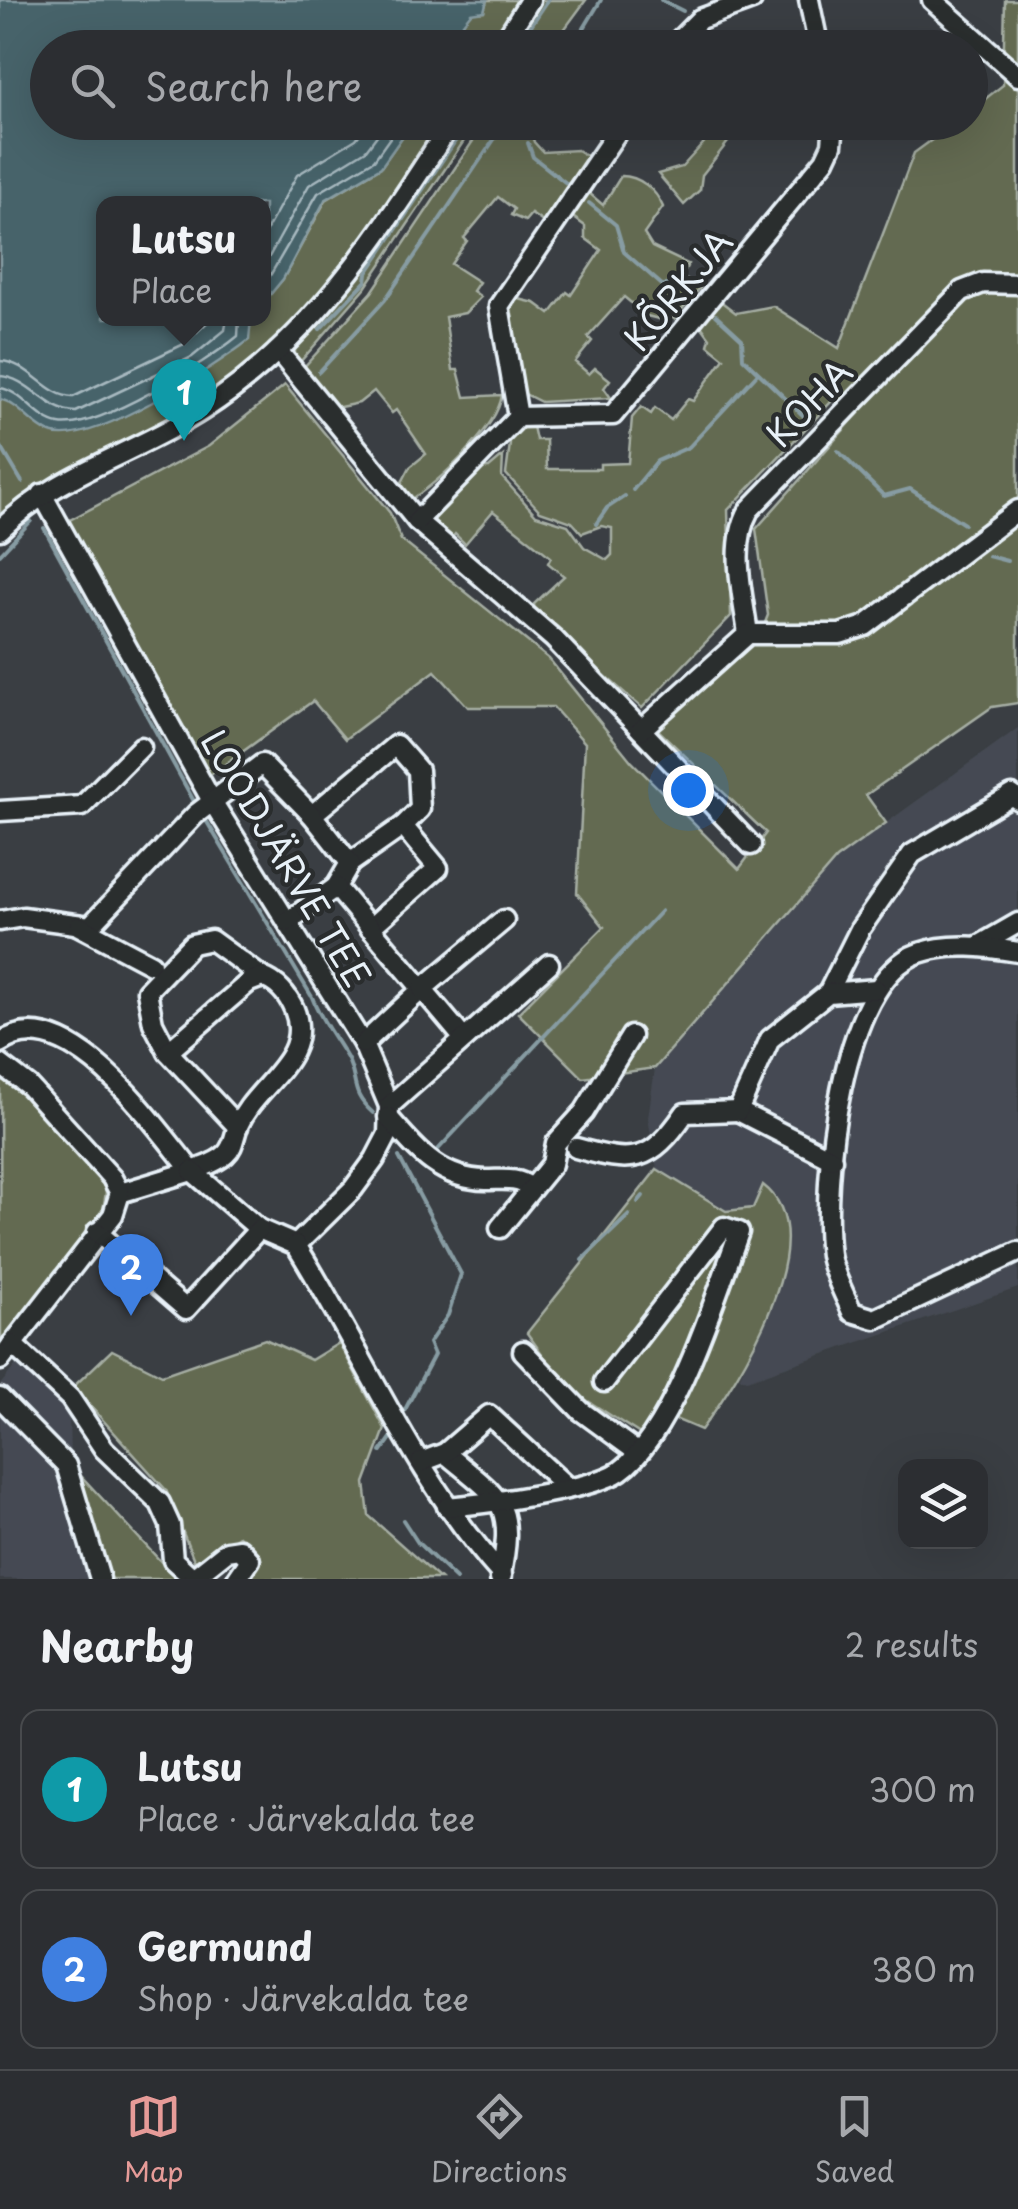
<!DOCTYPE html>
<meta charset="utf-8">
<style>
:root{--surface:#2c2e32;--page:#34363a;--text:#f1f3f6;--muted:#a6a8ac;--line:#484a4d;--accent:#e69b98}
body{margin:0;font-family:"Playpen Sans",sans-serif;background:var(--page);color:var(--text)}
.controls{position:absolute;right:30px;bottom:30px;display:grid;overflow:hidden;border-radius:20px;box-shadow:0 10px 40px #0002}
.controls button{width:90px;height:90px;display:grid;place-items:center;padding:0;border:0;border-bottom:2px solid var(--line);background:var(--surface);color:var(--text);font:50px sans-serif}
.you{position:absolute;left:688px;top:790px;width:35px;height:35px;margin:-25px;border:8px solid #fff;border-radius:50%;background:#1a73e8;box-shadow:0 0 0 15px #1a73e833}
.badge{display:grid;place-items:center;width:65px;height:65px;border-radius:50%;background:var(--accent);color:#fff;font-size:32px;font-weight:700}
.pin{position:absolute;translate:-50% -82px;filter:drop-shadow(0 2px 5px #0008)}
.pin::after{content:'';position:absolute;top:52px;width:35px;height:30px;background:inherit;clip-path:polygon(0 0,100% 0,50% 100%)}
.popup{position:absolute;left:96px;top:196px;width:175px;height:130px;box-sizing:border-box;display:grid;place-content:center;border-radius:20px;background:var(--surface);filter:drop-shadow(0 2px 8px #0005);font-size:32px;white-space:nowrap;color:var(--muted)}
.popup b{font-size:38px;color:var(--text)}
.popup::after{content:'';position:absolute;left:50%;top:100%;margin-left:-20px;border:20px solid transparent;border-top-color:var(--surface)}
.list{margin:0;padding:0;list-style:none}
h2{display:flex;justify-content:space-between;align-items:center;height:130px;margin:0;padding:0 40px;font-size:42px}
h2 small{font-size:32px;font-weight:400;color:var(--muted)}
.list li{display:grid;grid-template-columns:65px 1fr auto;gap:30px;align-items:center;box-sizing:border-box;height:160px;margin:0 20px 20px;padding:0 20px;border:2px solid var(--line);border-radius:20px}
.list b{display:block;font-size:38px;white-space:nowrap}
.list p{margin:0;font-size:32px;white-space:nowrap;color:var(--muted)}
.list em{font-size:32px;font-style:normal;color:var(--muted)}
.icon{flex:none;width:55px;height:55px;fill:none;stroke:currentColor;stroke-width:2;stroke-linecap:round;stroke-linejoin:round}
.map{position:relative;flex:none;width:1018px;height:1579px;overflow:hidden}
.search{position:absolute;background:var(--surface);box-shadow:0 10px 40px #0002;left:30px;right:30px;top:30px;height:110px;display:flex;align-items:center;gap:25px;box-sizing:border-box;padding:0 35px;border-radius:55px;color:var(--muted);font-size:38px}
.sheet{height:490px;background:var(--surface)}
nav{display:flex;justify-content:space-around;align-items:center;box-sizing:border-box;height:140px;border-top:2px solid var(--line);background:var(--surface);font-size:28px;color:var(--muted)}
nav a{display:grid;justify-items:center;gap:5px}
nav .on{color:var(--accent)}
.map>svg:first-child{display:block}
</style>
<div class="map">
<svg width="1018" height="1579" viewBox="0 0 1018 1579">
<rect width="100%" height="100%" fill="#3a3e43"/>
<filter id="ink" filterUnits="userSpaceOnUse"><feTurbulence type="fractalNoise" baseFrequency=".01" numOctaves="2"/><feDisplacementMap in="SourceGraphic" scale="20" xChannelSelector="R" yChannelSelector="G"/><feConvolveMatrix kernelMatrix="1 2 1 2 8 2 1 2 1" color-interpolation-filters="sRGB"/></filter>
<g filter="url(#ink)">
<g fill="#454a52">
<path d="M1018,728V1288L747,1380L739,1378L772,1308L785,1261L753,1208L726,1211L657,1169L648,1118L655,1068L836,859Z"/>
<path d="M21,1358L69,1405L70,1464L105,1579H0V1385Z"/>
</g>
<g fill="#646b51" stroke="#a6aea4" stroke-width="2.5">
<path d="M487,0H520L489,47L452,48L453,34L471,12L484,11Z"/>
<path d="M540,0H586L552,46L510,48Z"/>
<path d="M1005,0H1018V703L992,707L866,795L886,823L836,859L655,1068L583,1078L518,1013L604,927L577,893L585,743L553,707H468L435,671L345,739L313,701L206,778L66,522L209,446L285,385L390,513L401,540L549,659L632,762L739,869L766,833L656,728L759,638L768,615L756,529L857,415L834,399L728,510L731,616L642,708L535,615L534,604L564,576L548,563L551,557L493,511L465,544L455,534L450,540L433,519L477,469L489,468L503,456L502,477L536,515L568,525L584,547L607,560L612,555V528L601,526L582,533L572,522L540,511L506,474L510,444L504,437L519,424L532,422L536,440H546L547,469H600V464L628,463L632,418L641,407L651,414L655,408L671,420L688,399L693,401L724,358L708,345L710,338L699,323L719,300L736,313L773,306L839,348L914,153L955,123L970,122L971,110L1003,85Z"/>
<path d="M412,123H441C378,221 315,321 218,390C149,439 61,458 0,516V399L251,319L264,318V302L283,279L326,200L381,167Z"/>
<path d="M462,123H476L365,288L300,362L295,360V347L374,256Z"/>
<path d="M485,123H528L534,142L543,152L577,150L587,156L543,222L531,214L525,221L511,215L514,209L498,197L464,238L467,241L451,264L479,282L473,291L481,297L465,313L445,317L453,370H458L465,397L502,395C497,429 437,484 407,502L398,490L410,467L426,454L396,410L392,413L374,391L359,403L335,408L303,368L372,292Z"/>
<path d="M722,123H743L702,175L700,190L684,205L658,174L682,167Z"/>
<path d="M621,176C640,176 656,190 663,207L644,234L652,247L688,264L682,277L700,288L674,319L664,313L659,319L647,316L624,297L588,337L592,341L575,362L589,374L595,368L610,380L604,388L611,398L541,402L519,391L506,311L510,297L535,303L550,314L567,292L571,295L601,250L585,238V226L570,215L588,192L603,205Z"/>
<path d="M0,1076L21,1090L100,1177L106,1192L103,1210L1,1344Z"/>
<path d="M657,1169L726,1211L753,1208L763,1185C830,1236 737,1382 701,1430L673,1418L640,1434L566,1387L527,1333Z"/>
<path d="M265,1339L311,1360L339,1343L385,1429L365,1483L369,1516L440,1579H247L260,1559L239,1536L196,1565L166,1490L73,1387L112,1350L162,1375Z"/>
<path d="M70,1464L177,1579H105Z"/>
</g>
<path fill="#47646b" stroke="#879ca3" stroke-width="2.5" d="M0,0H487L484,11L471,13L454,34L452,47L48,48V122L412,123L381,167L325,200L283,279L264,302V204H104V318L251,319L249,340C216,366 90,449 50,433C32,426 19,404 0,399Z"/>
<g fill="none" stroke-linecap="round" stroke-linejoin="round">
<g stroke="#a8b9c0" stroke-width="2.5">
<path d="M264,235L297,175L356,139L369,122"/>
<path d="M264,266L309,185L366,150L387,122"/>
<path d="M264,286L318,193L374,160L401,122"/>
<path d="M0,361C30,362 45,396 73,397L184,344L212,318"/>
<path d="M0,376C30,378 45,411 76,412L192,357L225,330L227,318"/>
<path d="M0,388C23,391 36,420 59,424C97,431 207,362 238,336L239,318"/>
</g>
<g stroke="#879ca3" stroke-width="4">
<path d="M661,0L683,11"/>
<path d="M692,44L694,48"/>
<path d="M516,48L548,0"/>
<path d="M572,48L601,0"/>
<path d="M524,122L526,130"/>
<path d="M528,143L533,157L566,183"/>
<path d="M589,203L616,225L624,252L662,285H679L687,291"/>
<path d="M716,315L742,339L743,358L809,421"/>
<path d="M320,329L366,281L367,273L468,122"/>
<path d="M319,372L385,300L506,122"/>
<path d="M0,445L22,482"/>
<path d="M838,451L884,496L910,489L964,524"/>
<path d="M633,490L657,461L689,447L758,373"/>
<path d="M596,524L607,508L625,496"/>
<path d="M44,528L196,805"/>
<path d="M0,554L31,521"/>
<path d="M988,556L1007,561"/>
<path d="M204,817L312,997C321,1021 335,1037 347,1058C359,1081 349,1092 373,1113"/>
<path d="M432,1156L661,911"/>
<path d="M399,1157L461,1274L448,1315L429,1343L434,1355L400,1419"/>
<path d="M638,1202L643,1196"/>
<path d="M582,1260L629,1215"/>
<path d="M381,1452L394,1434"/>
<path d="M403,1520L418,1543L456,1579"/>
</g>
<defs>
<g id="minor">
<path d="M809,0L819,48"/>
<path d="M932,0L1018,76"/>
<path d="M500,48L530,0"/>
<path d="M671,48L700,19L752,0"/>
<path d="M278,351L417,521L554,639L751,845"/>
<path d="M518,417L499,306L624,122"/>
<path d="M42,494L212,801L363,1044L389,1106L388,1134L375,1159L353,1189L296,1245"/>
<path d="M417,521L518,417L613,415L825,160L832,145L834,122"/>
<path d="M0,530C57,473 137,453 203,410C314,338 382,231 452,122"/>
<path d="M748,634C743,595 729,546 749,510L962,291L983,283L1018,284"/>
<path d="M641,730L748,634H840L865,626L1018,510"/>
<path d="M0,811L82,806L141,747"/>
<path d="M312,815L396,745L418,770L420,809L403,826L438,868L370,928"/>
<path d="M350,863L403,826"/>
<path d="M0,921L23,917L90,926L196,814L262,764L312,815L350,863L336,887L422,989L363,1044"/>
<path d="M287,922L336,887"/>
<path d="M79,926L151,964"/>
<path d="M978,946L1018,923"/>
<path d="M1018,952C987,947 950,942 919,953C840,980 821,1185 830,1255C833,1274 845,1295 852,1312L875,1319L1018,1252"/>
<path d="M828,993L860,929L912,854L1012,795L1018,800"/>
<path d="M464,1039L422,989L504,920"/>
<path d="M0,1043C67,996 156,1128 192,1171L120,1193"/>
<path d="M168,1052L153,1023L147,991L192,944L211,940L262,977"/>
<path d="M0,1064L29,1086L112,1178L120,1193L113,1215L0,1360"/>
<path d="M389,1106L549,964"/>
<path d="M738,1111L832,1159"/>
<path d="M388,1117C417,1150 439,1179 486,1180C504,1180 516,1177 532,1188"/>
<path d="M576,1148C633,1164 650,1164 685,1113L738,1111L770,1039L828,993L876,989"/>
<path d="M192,1171C250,1151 222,1143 249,1107C272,1076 311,1051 294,1009C288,995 277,982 262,977L249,982L168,1052L238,1127"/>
<path d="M192,1171L259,1229L296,1245"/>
<path d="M500,1228L552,1164L556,1143L584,1112L631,1036"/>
<path d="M97,1232L186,1309L259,1229"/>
<path d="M296,1245C365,1355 414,1477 502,1575"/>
<path d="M12,1344L70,1398L104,1449L160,1503L170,1525L173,1560L194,1579"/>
<path d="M523,1351L581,1411L637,1452"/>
<path d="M0,1398L66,1465L100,1579"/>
<path d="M445,1453C501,1500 516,1501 500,1579"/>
<path d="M421,1462L445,1453L489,1415L567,1487"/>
<path d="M447,1507C483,1504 593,1490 620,1471C674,1432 716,1295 739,1232L724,1227L604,1382"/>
<path d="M193,1578L227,1551L240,1549L250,1560L237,1579"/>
</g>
</defs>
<use href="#minor" stroke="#e8f1f8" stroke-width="25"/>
<use href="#minor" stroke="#2a2d2e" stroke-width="18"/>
</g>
</g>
<g text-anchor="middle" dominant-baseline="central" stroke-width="9" stroke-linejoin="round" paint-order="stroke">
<g font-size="35" fill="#e8f1f8" stroke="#2a2d2e">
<text transform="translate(677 289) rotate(-50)">KÕRKJA</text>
<text transform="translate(808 402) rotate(-46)">KOHA</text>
<text transform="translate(287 858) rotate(59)">LOODJÄRVE TEE</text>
</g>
</g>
</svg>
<div class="controls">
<button><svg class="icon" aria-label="layers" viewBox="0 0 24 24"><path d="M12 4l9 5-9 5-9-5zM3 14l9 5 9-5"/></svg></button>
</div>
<div class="you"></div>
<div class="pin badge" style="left:184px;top:441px;background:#0f9aa8">1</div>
<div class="popup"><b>Lutsu</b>Place</div>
<div class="pin badge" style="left:131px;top:1316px;background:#3f7fe0">2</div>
<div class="search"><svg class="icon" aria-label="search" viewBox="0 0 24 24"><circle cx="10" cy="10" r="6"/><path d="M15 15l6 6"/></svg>Search here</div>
</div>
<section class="sheet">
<h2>Nearby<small>2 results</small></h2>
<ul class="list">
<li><span class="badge" style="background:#0f9aa8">1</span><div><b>Lutsu</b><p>Place · Järvekalda tee</p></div><em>300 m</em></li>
<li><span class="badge" style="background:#3f7fe0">2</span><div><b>Germund</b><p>Shop · Järvekalda tee</p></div><em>380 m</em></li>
</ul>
</section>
<nav>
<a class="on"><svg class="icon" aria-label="map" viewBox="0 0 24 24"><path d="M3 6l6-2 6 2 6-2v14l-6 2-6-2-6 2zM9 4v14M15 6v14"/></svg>Map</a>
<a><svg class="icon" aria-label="directions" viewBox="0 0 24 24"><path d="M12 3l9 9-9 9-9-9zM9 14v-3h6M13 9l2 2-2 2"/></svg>Directions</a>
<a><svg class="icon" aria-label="saved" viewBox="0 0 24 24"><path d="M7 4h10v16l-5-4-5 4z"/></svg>Saved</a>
</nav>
